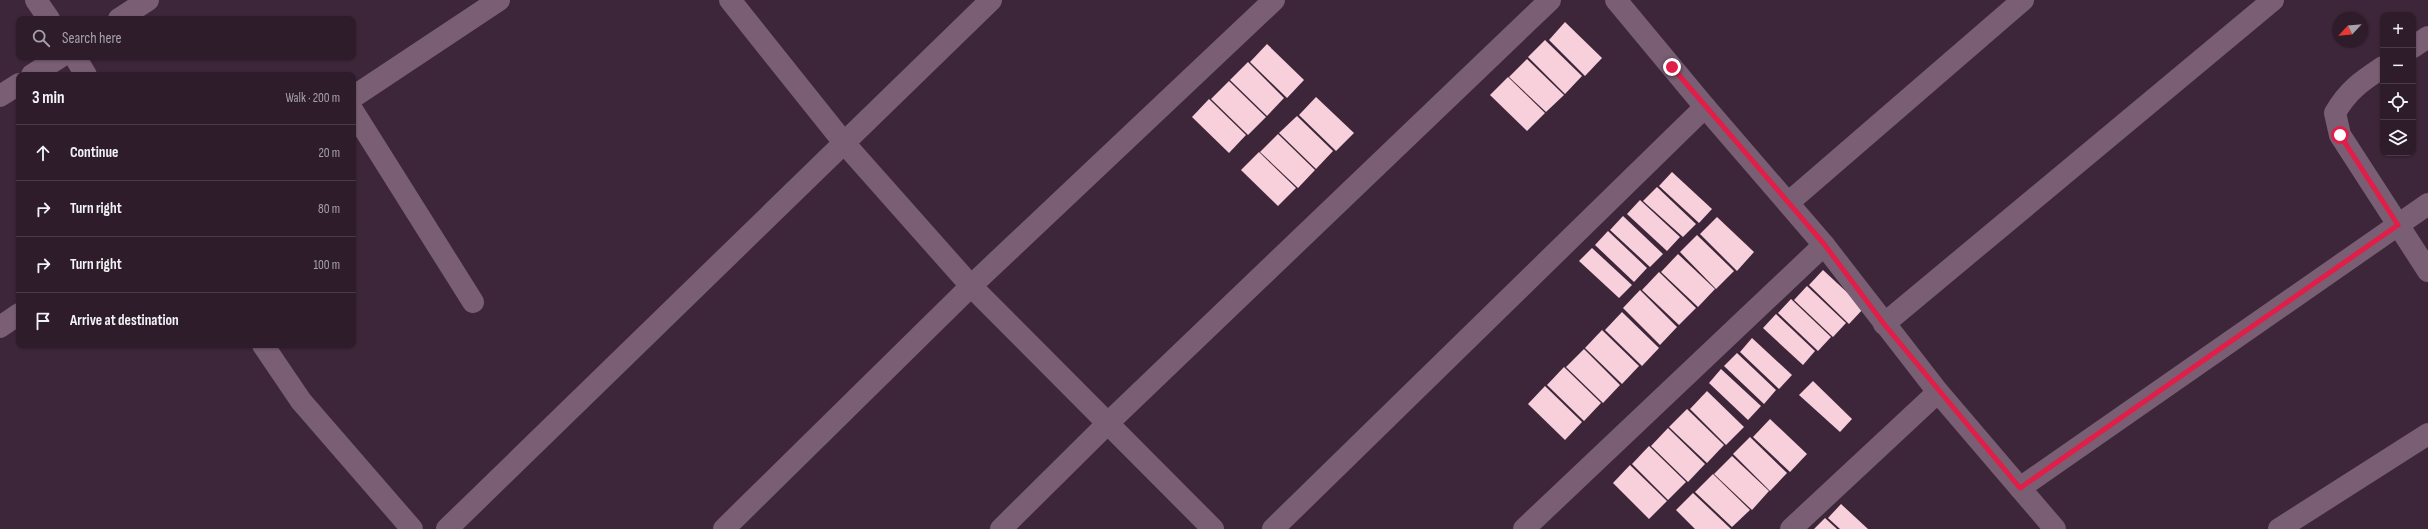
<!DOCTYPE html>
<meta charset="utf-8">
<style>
:root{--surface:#2e1c2b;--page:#3a2937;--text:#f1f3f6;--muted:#a7a1a9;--line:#493a47}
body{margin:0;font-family:"Sofia Sans Condensed",sans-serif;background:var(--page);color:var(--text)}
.controls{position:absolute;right:12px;top:12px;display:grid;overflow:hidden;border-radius:8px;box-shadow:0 1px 3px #0004}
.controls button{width:36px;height:36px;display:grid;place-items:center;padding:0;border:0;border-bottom:1px solid var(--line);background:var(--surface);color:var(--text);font:20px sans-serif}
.compass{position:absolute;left:2332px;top:12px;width:36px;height:36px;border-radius:50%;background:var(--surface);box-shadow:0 1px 3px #0004;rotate:244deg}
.stop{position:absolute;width:12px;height:12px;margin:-9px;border:3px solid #e11d48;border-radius:50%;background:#fff}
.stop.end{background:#e11d48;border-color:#fff;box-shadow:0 1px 4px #0008}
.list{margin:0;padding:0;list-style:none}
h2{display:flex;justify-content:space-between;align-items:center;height:52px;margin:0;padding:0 16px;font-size:17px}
h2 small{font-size:13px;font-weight:400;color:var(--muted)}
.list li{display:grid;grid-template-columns:26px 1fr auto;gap:12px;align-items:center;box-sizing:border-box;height:56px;padding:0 16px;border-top:1px solid var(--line)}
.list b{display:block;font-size:15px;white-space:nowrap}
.list em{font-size:13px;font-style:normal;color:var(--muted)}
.icon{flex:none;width:22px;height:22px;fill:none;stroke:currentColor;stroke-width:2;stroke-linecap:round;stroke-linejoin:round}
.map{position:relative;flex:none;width:2428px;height:529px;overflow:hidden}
.search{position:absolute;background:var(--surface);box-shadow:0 1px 3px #0004;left:16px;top:16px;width:340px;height:44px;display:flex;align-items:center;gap:10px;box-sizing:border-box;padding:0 14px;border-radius:8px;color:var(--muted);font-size:15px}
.panel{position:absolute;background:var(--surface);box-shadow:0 1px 3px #0004;left:16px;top:72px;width:340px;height:276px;border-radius:8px}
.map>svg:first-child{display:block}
</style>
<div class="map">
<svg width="2428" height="529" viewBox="0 0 2428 529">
<rect width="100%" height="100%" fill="#3d2639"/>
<g fill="#f8d0db">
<path d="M1565,22L1602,58L1585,76L1549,40Z"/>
<path d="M1545,40L1582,76L1565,94L1528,57Z"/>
<path d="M1267,44L1304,80L1287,98L1250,62Z"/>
<path d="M1527,59L1564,95L1546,112L1509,77Z"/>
<path d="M1248,62L1284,98L1267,116L1230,80Z"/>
<path d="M1508,77L1545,113L1527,131L1490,95Z"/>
<path d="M1229,81L1266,117L1248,135L1211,99Z"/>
<path d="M1316,97L1354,133L1336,151L1299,115Z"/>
<path d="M1209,99L1246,135L1229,153L1192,117Z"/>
<path d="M1297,116L1333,151L1316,169L1279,133Z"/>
<path d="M1278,134L1315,170L1298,188L1260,152Z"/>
<path d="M1259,152L1296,188L1278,206L1241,170Z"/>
<path d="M1672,172L1712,209L1699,223L1659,186Z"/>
<path d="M1657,187L1696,224L1683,237L1643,201Z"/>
<path d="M1640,200L1680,237L1667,251L1627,214Z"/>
<path d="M1623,216L1663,254L1650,267L1610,230Z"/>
<path d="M1717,217L1754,252L1737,271L1700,234Z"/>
<path d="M1608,231L1647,268L1634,282L1595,245Z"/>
<path d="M1697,235L1734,271L1716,289L1680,252Z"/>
<path d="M1592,248L1632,285L1619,298L1579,261Z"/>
<path d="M1678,254L1715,289L1698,307L1661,272Z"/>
<path d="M1823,270L1864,308L1849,324L1809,285Z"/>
<path d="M1659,272L1696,308L1679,325L1642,290Z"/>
<path d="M1807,286L1846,323L1833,337L1794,300Z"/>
<path d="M1640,290L1677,327L1660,345L1623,308Z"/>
<path d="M1791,299L1831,337L1818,351L1778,313Z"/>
<path d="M1622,312L1659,348L1642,366L1605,330Z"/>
<path d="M1776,314L1815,351L1803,365L1763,328Z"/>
<path d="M1602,330L1639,366L1622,384L1585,348Z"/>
<path d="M1752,338L1792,375L1779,389L1740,352Z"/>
<path d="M1584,349L1620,385L1603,403L1566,367Z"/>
<path d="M1737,353L1776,390L1764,404L1724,366Z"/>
<path d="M1564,367L1601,403L1584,421L1547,385Z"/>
<path d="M1721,369L1761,406L1748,420L1709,383Z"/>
<path d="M1813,381L1852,419L1840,432L1799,395Z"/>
<path d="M1545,386L1582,422L1565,440L1528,404Z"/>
<path d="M1707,391L1744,427L1726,445L1690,409Z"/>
<path d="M1687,409L1724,445L1707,463L1669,427Z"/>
<path d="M1770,419L1807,454L1790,472L1753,437Z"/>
<path d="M1668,428L1705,464L1688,482L1651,446Z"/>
<path d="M1750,437L1787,473L1770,491L1733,454Z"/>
<path d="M1649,446L1686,482L1668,500L1632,464Z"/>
<path d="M1732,456L1769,491L1752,510L1714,474Z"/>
<path d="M1630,465L1667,501L1649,519L1613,483Z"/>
<path d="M1713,474L1750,510L1732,527L1695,492Z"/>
<path d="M1693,493L1731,529H1695L1676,510Z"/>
<path d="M1841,504L1868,529H1840L1828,518Z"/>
<path d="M1825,518L1837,529H1814Z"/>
</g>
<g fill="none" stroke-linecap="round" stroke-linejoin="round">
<g stroke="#795e74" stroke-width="22">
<path d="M36,0L49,19"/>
<path d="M730,0L845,144L971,286L1213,529"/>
<path d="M1616,0L1705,107L1824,245L1938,392L2055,529"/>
<path d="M119,19L148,0"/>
<path d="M2413,47L2428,37"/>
<path d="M75,57L86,75"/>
<path d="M2383,67C2362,81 2348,90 2335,113L2340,135L2428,271"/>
<path d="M32,75L60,57"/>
<path d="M0,96L19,84"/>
<path d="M353,97L499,0"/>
<path d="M353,111L473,302"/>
<path d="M1788,203L2023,0"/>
<path d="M1884,324L2273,0"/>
<path d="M0,327L19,314"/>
<path d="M263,345L301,401L412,529"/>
<path d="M2020,488L2428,204"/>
<path d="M447,529L991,0"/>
<path d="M724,529L971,286L1274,0"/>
<path d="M1001,529L1107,424L1550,0"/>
<path d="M1273,529L1705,107"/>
<path d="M1524,529L1824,245"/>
<path d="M1791,529L1938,392"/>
<path d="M2279,529L2428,434"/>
</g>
</g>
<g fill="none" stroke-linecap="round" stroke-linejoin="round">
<path stroke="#e11d48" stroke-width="5" d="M1672,67L1824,244L1884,324L2020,488L2398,225L2340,135"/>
</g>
</svg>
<div class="controls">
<button>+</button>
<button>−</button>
<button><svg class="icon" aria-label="locate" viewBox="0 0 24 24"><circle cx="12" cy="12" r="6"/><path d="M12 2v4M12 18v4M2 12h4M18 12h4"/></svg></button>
<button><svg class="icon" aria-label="layers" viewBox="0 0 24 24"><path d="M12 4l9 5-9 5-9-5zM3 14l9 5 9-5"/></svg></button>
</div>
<svg class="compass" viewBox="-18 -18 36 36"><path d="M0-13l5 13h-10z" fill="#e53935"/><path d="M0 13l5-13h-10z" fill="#a7a1a9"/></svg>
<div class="stop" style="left:2340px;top:135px"></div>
<div class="stop end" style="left:1672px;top:67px"></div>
<div class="search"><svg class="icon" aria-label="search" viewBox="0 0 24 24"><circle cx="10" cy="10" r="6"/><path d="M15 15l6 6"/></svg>Search here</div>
<section class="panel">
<h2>3 min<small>Walk · 200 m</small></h2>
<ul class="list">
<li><svg class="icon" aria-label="ahead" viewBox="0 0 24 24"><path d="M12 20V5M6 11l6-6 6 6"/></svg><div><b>Continue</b></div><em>20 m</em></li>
<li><svg class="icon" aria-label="right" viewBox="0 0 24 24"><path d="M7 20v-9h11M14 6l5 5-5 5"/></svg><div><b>Turn right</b></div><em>80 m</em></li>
<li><svg class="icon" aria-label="right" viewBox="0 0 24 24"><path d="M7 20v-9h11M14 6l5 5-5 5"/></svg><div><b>Turn right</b></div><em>100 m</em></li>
<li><svg class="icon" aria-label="arrive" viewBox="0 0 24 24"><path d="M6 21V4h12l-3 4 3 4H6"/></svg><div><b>Arrive at destination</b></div></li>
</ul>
</section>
</div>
